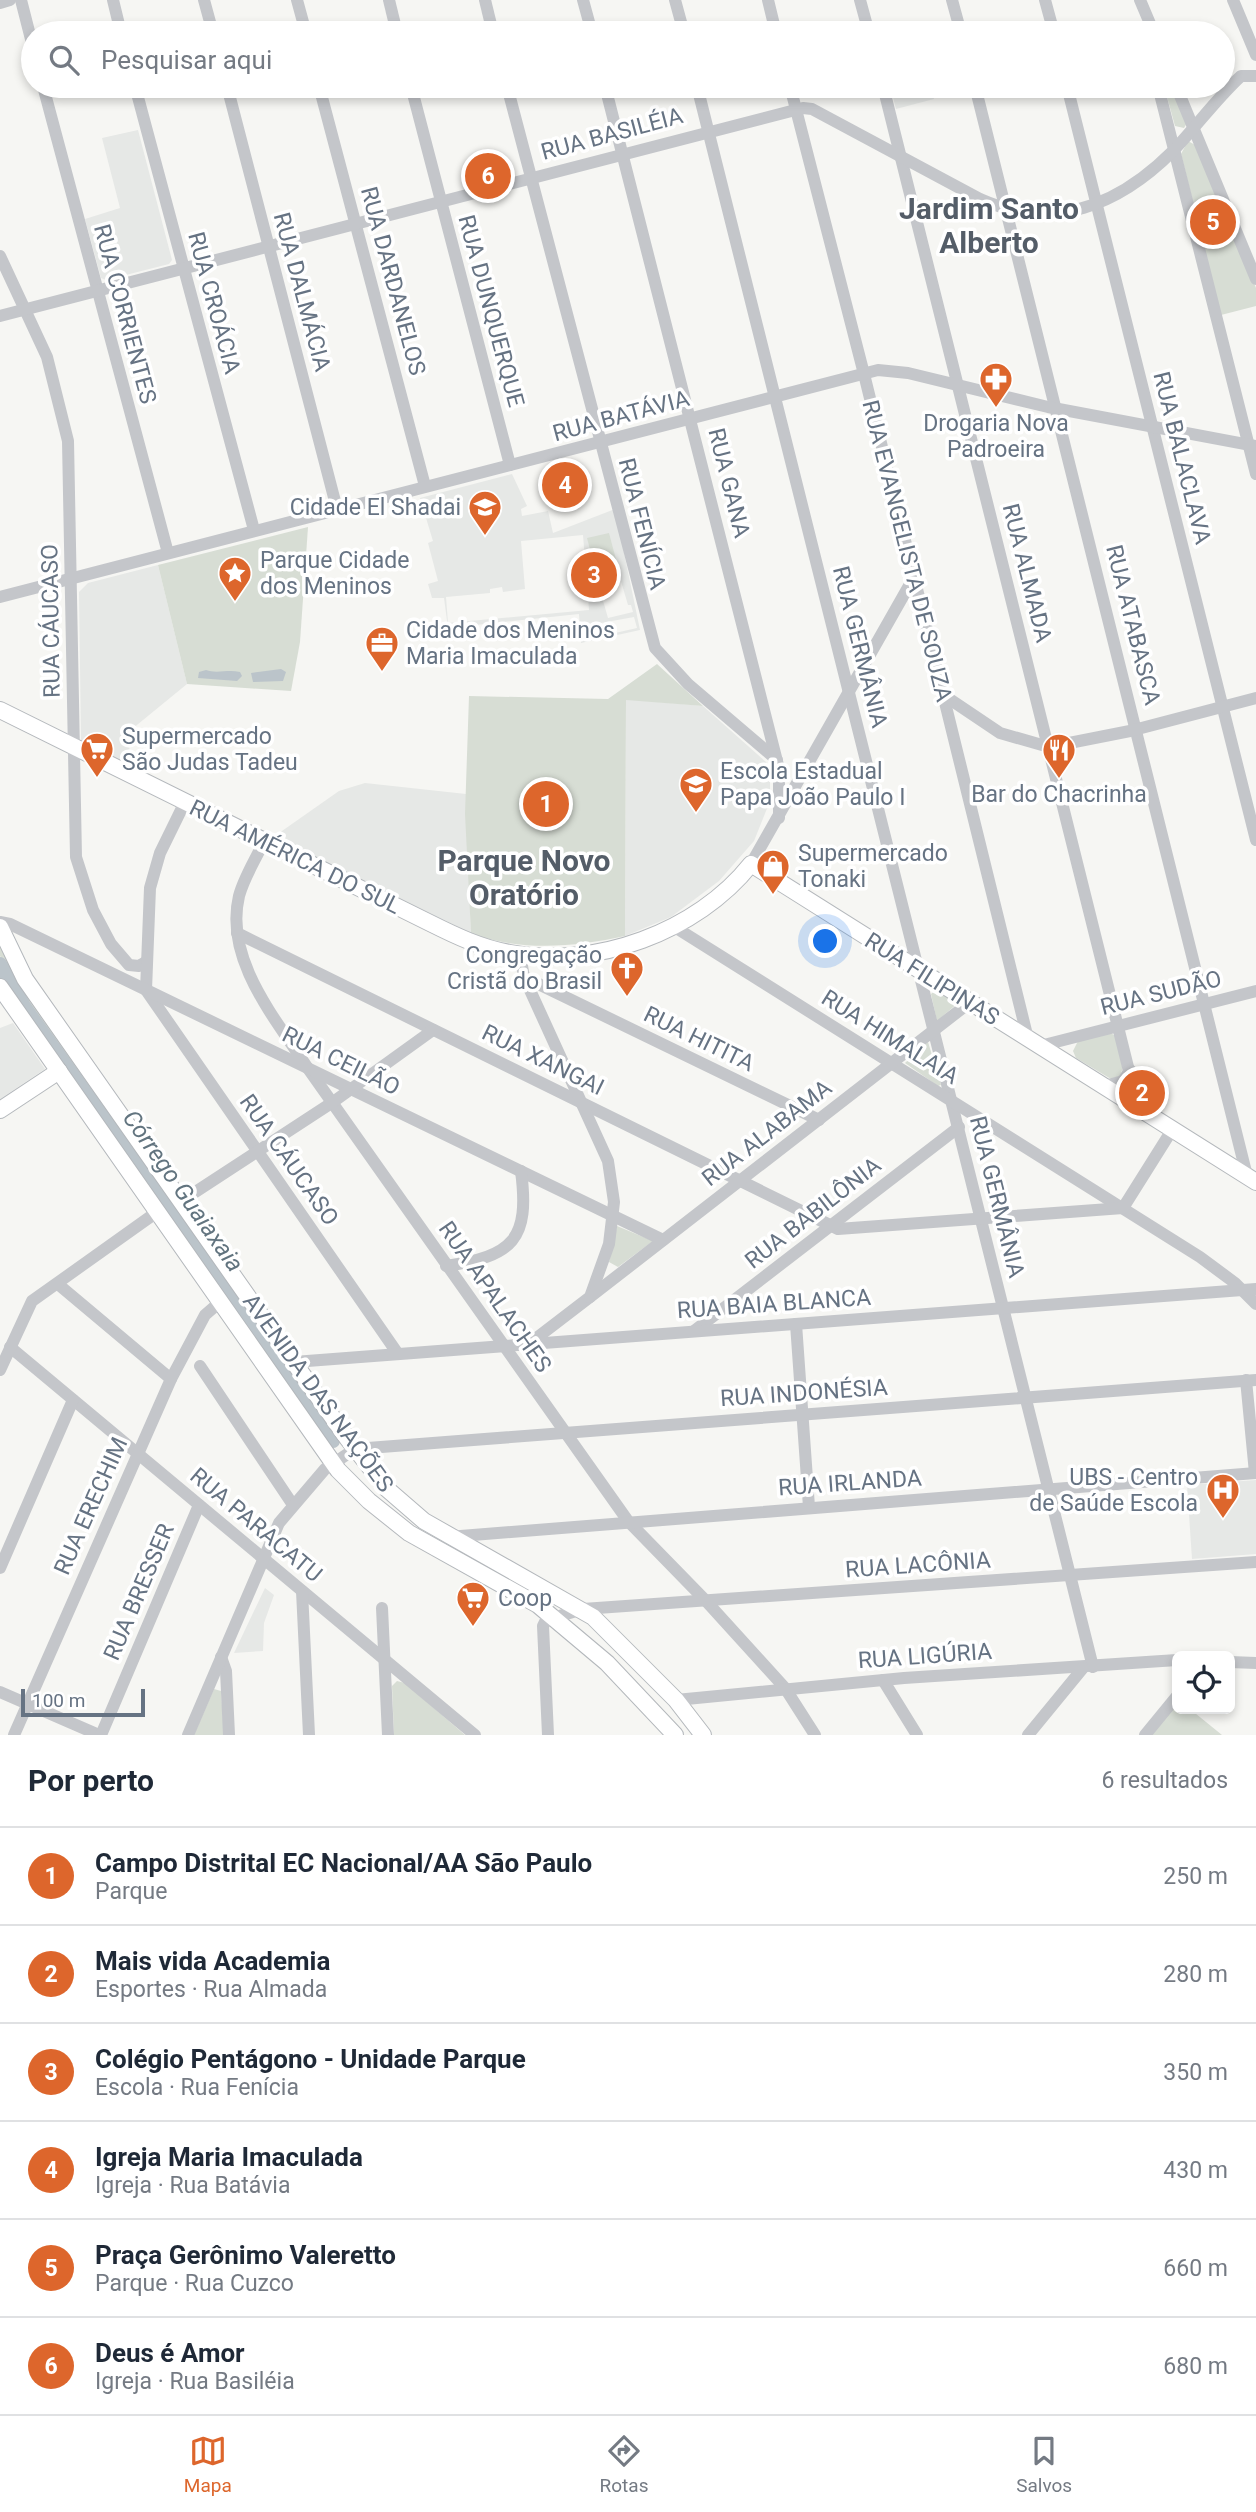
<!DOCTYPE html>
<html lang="pt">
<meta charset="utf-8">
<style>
:root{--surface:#fff;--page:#f6f6f7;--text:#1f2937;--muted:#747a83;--line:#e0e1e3;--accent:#dd662c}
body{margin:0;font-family:Roboto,sans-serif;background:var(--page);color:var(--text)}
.controls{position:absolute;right:21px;bottom:21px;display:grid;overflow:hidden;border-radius:10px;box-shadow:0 4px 10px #0003}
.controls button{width:63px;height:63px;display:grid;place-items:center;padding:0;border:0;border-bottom:2px solid var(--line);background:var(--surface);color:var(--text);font:35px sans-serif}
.scale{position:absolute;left:21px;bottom:18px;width:124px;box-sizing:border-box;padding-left:7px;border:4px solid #667383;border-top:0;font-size:19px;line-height:24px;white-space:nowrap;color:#667383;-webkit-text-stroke:5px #fff;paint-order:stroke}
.you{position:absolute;left:826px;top:942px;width:24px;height:24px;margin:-18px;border:5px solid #fff;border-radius:50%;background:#1a73e8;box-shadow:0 0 0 10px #1a73e833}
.badge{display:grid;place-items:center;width:46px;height:46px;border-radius:50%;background:var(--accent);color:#fff;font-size:23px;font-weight:700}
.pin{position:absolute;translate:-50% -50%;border:4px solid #fff;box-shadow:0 2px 7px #0006}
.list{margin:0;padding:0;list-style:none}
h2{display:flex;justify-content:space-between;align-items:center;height:91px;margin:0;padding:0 28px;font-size:30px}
h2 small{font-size:23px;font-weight:400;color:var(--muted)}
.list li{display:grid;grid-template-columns:46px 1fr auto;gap:21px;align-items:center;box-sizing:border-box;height:98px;padding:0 28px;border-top:2px solid var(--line)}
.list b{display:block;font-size:26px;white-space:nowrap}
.list p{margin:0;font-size:23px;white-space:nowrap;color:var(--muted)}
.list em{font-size:23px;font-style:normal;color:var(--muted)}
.icon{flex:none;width:38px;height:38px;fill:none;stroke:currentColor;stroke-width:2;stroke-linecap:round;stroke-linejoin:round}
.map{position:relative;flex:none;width:1256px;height:1735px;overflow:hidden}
.search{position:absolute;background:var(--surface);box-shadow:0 4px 10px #0003;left:21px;right:21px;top:21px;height:77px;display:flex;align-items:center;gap:18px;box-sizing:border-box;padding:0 24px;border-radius:38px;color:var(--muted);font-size:26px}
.sheet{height:679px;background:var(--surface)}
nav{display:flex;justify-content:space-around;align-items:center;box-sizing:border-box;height:98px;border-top:2px solid var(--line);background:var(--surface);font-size:19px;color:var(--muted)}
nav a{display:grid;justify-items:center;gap:4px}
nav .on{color:var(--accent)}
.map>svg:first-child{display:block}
</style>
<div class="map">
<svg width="1256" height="1735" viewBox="0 0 1256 1735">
<rect width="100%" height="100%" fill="#f6f6f3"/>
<g fill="#e6e8e6" fill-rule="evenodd">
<path d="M890,86H931L934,99L896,109Z"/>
<path d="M138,130L172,260L169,264L106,280L101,278L85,219L120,208L102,138Z"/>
<path d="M512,474L527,506L521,509L522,516L548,511L553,533L615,509L640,630L581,643L579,614L448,628L444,598H432L428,584L438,581L428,543L433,541L420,498ZM583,535L589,610L448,623L446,597L490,593V589L502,587L503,592L525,589L521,541ZM618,571L628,605H631L633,612L608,618L596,576ZM634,617L637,628L593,638L590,625Z"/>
<path d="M158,565L187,684L132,729L127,766L81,741L79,592L88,583Z"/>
<path d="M626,699L703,706L766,762L770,771V801L754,841L719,881L671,917L625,936Z"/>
<path d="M365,783L466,794L471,933L272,838L339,791Z"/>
<path d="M13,1023L45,1069L0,1099V1028Z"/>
<path d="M1256,1480V1554L1192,1559L1187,1485Z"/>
<path d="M265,1588L274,1595L264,1623L263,1651L234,1653Z"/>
</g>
<g fill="#d7ddd4">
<path d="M1164,86H1172L1187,123L1184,128L1175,126Z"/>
<path d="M1188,141L1197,146L1256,288V306L1221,315L1181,154Z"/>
<path d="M308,527L300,642L291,691L187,684L158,565Z"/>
<path d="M609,533L618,567L596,573L587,538Z"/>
<path d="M657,664L703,706L626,700L625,936C575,947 520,952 471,933L465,814L469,696L608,699Z"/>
<path d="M0,946L16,976L182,1214L177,1218L20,994L0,956Z"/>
<path d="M937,989L958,1003L937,1021L931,994Z"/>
<path d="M1111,1033L1115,1036L1123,1067L1120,1076L1111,1079L1076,1058L1073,1051L1078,1041Z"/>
<path d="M928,1042L941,1085L938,1086L905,1063Z"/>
<path d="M184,1217L338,1436L336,1438L179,1221Z"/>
<path d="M617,1226L653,1241L618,1267L609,1262Z"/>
<path d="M397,1681L405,1683L465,1735H394L392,1686Z"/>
<path d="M214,1689L221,1691L224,1735H194Z"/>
<path d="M1177,1704V1709H1190L1222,1735H1152Z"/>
</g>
<g fill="#bbc4ca">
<path d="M281,669L286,672L283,681L253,682L251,673Z"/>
<path d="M206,670C217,674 228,669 240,672L242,676L237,681L198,678L199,672Z"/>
</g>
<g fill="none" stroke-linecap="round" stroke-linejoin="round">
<path stroke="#bbc4ca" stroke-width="14" d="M0,964L24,1006L333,1441"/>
<defs>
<g id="major">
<path d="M0,710L430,923C456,936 481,948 510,953C595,969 697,932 751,864L1256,1182"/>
<path d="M0,927L25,979L347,1438L387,1489L424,1521L593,1617L676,1700L703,1735"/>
<path d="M0,987L338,1470L369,1501L409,1533L538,1605L607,1663L675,1735"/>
<path d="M0,1110L59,1071"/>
</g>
</defs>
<use href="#major" stroke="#b4b8bc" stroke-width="18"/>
<g stroke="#c4c6ca" stroke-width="12">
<path d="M21,0L33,47"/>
<path d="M113,0L121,33"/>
<path d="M204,0L213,33"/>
<path d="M297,0L306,33"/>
<path d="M389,0L397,33"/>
<path d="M485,0L493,33"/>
<path d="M583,0L592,33"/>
<path d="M675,0L684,33"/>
<path d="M768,0L776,33"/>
<path d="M860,0L869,33"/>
<path d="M952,0L961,33"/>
<path d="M1045,0L1054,33"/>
<path d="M1140,0L1154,33"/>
<path d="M1233,0L1256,55"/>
<path d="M0,3L10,0"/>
<path d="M43,86L168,553"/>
<path d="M135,86L254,530"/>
<path d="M227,86L337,509"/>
<path d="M319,86L425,486"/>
<path d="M411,86L510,465"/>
<path d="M507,86L655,648L688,684L777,760"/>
<path d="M605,86L779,769V818"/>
<path d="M697,86L1093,1667"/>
<path d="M790,86L864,374L1028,1039"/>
<path d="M883,86L1138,1107"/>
<path d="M975,86L1247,1176"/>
<path d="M1067,86L1256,840"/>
<path d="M1158,86L1256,474"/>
<path d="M1176,86L1256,279"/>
<path d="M0,256L47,357L68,441L76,857L93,910L111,944L129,965L139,966L147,961"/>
<path d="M0,316L803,108L812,109L980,199C1054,232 1119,205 1173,151C1196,127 1216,99 1241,76H1256"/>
<path d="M0,597L878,370L908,373L1048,407L1256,446"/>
<path d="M942,694L1000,733L1049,747L1130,731L1256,698"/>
<path d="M185,802L160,853L150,888L146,990L398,1354"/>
<path d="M264,841C256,859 244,877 239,896C224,959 275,1018 307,1067L628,1521L706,1601L785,1688L815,1735"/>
<path d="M751,864L914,577"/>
<path d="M0,922L10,924L663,1240"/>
<path d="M673,926L1200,1257L1235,1283L1256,1304"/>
<path d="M237,933L838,1229L1123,1208L1172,1130"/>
<path d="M520,955L524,977L608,1161L614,1202L609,1244L590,1297L530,1343"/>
<path d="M524,977L819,1120"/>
<path d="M1040,1046L1256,991"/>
<path d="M1105,1086L1123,1081L1130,1070"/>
<path d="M180,1202L333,1102L433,1030"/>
<path d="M446,1266C513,1256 530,1240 521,1171"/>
<path d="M59,1285L171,1379"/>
<path d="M590,1297L969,1003"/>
<path d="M796,1324L809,1507"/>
<path d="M694,1331L959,1127"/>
<path d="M10,1347L475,1735"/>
<path d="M294,1362L1256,1289"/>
<path d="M200,1366L293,1505"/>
<path d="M0,1370L32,1301L157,1212"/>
<path d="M1246,1380L1255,1473"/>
<path d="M448,1537L1256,1473"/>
<path d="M0,1568L73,1400"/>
<path d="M302,1591L309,1735"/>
<path d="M382,1608L388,1735"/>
<path d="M221,1657L226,1671L229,1735"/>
<path d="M1230,1662L1256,1663"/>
<path d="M883,1680L917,1735"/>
<path d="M0,1692L99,1735"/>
<path d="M676,1700L904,1678L1177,1660"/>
<path d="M14,1735L171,1379L205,1315L220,1302"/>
<path d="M101,1735L199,1505"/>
<path d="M188,1735L279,1523L325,1469L355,1449L1256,1380"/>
<path d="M548,1735L543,1626L546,1620L583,1609L1256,1562"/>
<path d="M1028,1735L1083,1668"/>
<path d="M1145,1735L1177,1696"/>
</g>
<use href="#major" stroke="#fff" stroke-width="16"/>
</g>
<defs>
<symbol id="pharmacy-pin" viewBox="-11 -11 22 30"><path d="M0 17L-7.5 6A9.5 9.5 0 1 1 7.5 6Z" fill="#dd662c" stroke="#fff"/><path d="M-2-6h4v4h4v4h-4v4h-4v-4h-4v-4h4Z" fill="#fff"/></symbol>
<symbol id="school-pin" viewBox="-11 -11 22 30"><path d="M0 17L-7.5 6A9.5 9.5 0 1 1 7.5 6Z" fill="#dd662c" stroke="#fff"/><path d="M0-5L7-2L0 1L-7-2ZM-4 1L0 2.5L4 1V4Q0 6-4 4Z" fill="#fff"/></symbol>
<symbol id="sight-pin" viewBox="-11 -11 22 30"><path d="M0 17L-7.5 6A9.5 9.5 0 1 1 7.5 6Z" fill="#dd662c" stroke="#fff"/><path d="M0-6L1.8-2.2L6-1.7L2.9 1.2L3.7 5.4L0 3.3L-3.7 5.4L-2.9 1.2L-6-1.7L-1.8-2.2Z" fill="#fff"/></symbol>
<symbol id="office-pin" viewBox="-11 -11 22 30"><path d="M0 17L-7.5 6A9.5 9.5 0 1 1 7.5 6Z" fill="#dd662c" stroke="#fff"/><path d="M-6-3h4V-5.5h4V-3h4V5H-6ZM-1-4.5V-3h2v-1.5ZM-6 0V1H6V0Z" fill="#fff"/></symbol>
<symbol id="supermarket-pin" viewBox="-11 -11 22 30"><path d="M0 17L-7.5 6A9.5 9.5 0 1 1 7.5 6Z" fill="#dd662c" stroke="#fff"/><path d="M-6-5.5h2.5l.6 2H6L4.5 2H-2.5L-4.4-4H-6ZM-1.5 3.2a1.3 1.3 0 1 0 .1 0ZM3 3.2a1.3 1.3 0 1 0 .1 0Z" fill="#fff"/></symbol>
<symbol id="restaurant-pin" viewBox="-11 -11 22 30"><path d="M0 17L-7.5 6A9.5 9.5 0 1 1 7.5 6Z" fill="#dd662c" stroke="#fff"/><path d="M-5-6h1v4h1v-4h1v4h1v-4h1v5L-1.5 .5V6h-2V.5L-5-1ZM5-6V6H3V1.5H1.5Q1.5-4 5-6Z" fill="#fff"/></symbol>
<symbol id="shop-pin" viewBox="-11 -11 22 30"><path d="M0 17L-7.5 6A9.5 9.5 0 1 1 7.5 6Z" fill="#dd662c" stroke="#fff"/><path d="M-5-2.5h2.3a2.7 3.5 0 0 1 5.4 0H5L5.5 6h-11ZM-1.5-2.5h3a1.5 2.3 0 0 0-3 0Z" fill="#fff"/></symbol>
<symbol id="church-pin" viewBox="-11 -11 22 30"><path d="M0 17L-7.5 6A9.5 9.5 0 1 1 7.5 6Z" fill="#dd662c" stroke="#fff"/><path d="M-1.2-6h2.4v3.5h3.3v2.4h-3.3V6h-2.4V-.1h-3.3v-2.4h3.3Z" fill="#fff"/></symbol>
<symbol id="hospital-pin" viewBox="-11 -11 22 30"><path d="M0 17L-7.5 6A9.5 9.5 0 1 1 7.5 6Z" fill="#dd662c" stroke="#fff"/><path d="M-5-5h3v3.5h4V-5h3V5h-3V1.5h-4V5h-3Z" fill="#fff"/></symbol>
</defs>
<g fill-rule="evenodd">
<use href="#pharmacy-pin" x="977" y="360" width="38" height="52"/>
<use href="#school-pin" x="466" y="488" width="38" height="52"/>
<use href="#sight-pin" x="216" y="554" width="38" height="52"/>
<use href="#office-pin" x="363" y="624" width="38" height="52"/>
<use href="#supermarket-pin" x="78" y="730" width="38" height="52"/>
<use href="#restaurant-pin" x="1040" y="731" width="38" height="52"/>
<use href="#school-pin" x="677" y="765" width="38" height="52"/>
<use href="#shop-pin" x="754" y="847" width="38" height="52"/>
<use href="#church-pin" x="608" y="949" width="38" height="52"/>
<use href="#hospital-pin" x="1204" y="1471" width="38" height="52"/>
<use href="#supermarket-pin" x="454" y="1579" width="38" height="52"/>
</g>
<g text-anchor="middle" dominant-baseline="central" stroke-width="7" stroke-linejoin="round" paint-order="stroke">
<g font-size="23" fill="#667383" stroke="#fff">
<text transform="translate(612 134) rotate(-15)">RUA BASILÉIA</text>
<text transform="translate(393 281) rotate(75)">RUA DARDANELOS</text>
<text transform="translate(302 292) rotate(75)">RUA DALMÁCIA</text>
<text transform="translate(214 303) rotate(75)">RUA CROÁCIA</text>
<text transform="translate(491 311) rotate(75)">RUA DUNQUERQUE</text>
<text transform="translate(125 314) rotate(75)">RUA CORRIENTES</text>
<text transform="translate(621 416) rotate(-15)">RUA BATÁVIA</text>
<text transform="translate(1182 458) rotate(76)">RUA BALACLAVA</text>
<text transform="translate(729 483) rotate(76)">RUA GANA</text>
<text transform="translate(642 524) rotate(76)">RUA FENÍCIA</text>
<text transform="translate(907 551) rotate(76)">RUA EVANGELISTA DE SOUZA</text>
<text transform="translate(1027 573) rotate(76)">RUA ALMADA</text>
<text transform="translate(51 621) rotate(-91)">RUA CÁUCASO</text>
<text transform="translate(1133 625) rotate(76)">RUA ATABASCA</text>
<text transform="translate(860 647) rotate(76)">RUA GERMÂNIA</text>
<text transform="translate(295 857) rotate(26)">RUA AMÉRICA DO SUL</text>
<text transform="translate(932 979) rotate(32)">RUA FILIPINAS</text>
<text transform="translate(1161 993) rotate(-14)">RUA SUDÃO</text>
<text transform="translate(890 1037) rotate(32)">RUA HIMALAIA</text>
<text transform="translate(699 1039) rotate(26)">RUA HITITA</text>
<text transform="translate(543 1060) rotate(26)">RUA XANGAI</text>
<text transform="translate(341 1061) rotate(26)">RUA CEILÃO</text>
<text transform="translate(767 1133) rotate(-38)">RUA ALABAMA</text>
<text transform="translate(289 1160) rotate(55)">RUA CÁUCASO</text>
<text transform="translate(997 1197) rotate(76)">RUA GERMÂNIA</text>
<text transform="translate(813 1213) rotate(-38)">RUA BABILÔNIA</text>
<text transform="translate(495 1297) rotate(55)">RUA APALACHES</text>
<text transform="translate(774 1304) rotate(-4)">RUA BAIA BLANCA</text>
<text transform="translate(318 1393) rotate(54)">AVENIDA DAS NAÇÕES</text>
<text transform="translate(804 1393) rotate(-4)">RUA INDONÉSIA</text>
<text transform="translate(850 1483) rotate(-4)">RUA IRLANDA</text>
<text transform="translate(91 1506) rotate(-66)">RUA ERECHIM</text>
<text transform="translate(256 1525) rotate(40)">RUA PARACATU</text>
<text transform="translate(918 1565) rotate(-4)">RUA LACÔNIA</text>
<text transform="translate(139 1592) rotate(-67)">RUA BRESSER</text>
<text transform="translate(925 1656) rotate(-4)">RUA LIGÚRIA</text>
</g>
<g font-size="23" fill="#667383" stroke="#fff" text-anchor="start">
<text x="996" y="423" text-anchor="middle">Drogaria Nova<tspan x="996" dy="26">Padroeira</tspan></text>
<text x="461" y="507" text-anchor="end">Cidade El Shadai</text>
<text x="260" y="560">Parque Cidade<tspan x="260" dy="26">dos Meninos</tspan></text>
<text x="406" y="630">Cidade dos Meninos<tspan x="406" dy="26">Maria Imaculada</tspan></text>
<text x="122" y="736">Supermercado<tspan x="122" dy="26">São Judas Tadeu</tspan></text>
<text x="720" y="771">Escola Estadual<tspan x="720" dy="26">Papa João Paulo I</tspan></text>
<text x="1059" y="794" text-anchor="middle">Bar do Chacrinha</text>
<text x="798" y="853">Supermercado<tspan x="798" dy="26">Tonaki</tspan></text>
<text x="602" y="955" text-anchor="end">Congregação<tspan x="602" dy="26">Cristã do Brasil</tspan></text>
<text x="1198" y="1477" text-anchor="end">UBS - Centro<tspan x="1198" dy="26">de Saúde Escola</tspan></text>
<text x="498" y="1598">Coop</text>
</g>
<g font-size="24" font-style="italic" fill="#62747f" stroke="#fff">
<text transform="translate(183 1191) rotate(55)">Córrego Guaiaxaia</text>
</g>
<g font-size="30" font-weight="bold" fill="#545d68" stroke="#fff">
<text x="989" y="208">Jardim Santo<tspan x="989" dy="34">Alberto</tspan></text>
<text x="524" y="860">Parque Novo<tspan x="524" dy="34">Oratório</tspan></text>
</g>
</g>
</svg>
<div class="controls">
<button><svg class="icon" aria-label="locate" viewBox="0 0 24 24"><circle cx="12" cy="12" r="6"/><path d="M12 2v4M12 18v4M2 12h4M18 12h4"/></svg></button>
</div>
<div class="scale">100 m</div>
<div class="you"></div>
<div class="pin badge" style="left:546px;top:804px">1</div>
<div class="pin badge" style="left:1142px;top:1093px">2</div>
<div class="pin badge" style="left:594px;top:575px">3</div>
<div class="pin badge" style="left:565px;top:485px">4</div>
<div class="pin badge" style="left:1213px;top:222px">5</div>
<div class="pin badge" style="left:488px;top:176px">6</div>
<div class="search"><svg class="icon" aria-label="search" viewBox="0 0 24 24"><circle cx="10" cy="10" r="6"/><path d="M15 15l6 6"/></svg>Pesquisar aqui</div>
</div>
<section class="sheet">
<h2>Por perto<small>6 resultados</small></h2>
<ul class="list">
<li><span class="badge">1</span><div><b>Campo Distrital EC Nacional/AA São Paulo</b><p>Parque</p></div><em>250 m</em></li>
<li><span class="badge">2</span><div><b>Mais vida Academia</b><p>Esportes · Rua Almada</p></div><em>280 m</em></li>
<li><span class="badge">3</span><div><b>Colégio Pentágono - Unidade Parque</b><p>Escola · Rua Fenícia</p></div><em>350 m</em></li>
<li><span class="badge">4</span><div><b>Igreja Maria Imaculada</b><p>Igreja · Rua Batávia</p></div><em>430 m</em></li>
<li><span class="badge">5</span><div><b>Praça Gerônimo Valeretto</b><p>Parque · Rua Cuzco</p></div><em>660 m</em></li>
<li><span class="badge">6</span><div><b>Deus é Amor</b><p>Igreja · Rua Basiléia</p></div><em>680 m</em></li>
</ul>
</section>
<nav>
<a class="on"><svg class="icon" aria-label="map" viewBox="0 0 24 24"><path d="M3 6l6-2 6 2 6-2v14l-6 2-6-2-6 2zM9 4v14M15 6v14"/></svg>Mapa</a>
<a><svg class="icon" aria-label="directions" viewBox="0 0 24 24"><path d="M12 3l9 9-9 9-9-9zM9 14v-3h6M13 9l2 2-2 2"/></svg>Rotas</a>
<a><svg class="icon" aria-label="saved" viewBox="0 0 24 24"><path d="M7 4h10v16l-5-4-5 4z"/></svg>Salvos</a>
</nav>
